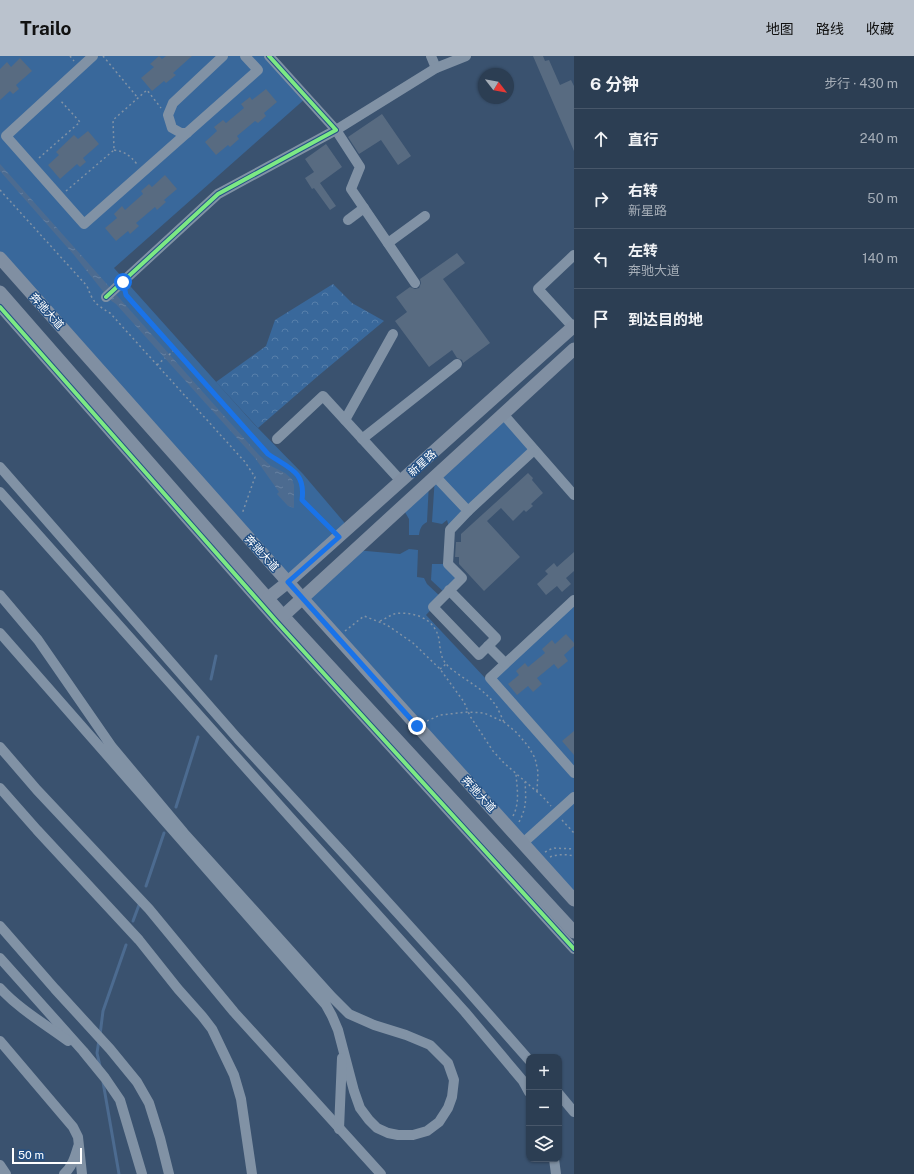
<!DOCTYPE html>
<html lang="zh">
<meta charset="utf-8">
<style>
:root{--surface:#2c3e53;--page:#34455a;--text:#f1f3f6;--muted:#a6aeb8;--line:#48576a;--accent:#bac2cd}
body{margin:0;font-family:"Public Sans","Noto Sans SC",sans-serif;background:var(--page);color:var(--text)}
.controls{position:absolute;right:12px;bottom:12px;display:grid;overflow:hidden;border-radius:8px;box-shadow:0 1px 3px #0004}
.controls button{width:36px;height:36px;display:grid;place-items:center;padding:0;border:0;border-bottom:1px solid var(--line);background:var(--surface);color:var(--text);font:20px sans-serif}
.compass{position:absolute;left:478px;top:12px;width:36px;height:36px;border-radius:50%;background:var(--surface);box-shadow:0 1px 3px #0004;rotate:121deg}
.scale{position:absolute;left:12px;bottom:10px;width:70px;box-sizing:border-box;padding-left:4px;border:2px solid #fff;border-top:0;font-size:11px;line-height:14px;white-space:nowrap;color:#fff;-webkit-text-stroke:3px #245185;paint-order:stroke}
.stop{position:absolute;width:12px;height:12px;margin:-9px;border:3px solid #1a73e8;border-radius:50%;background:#fff}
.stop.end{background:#1a73e8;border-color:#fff;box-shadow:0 1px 4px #0008}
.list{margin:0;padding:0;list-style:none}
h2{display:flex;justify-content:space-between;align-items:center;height:52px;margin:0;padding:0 16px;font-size:17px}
h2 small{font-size:13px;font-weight:400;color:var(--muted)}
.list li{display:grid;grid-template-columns:26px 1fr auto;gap:12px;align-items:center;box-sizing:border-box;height:60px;padding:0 16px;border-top:1px solid var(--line)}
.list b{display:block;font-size:15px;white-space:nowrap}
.list p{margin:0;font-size:13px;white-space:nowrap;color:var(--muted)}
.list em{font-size:13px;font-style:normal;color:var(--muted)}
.icon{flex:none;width:22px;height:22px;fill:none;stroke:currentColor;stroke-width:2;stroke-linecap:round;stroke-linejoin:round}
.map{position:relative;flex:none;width:574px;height:1118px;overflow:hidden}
header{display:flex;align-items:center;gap:24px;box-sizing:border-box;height:56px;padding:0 20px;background:var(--accent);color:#111}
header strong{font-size:19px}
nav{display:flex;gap:22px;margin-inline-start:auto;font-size:14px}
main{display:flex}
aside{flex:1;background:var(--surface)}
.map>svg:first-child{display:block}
</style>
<header>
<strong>Trailo</strong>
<nav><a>地图</a><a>路线</a><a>收藏</a></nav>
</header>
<main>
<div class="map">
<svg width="574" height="1118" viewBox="0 0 574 1118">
<defs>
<pattern id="forest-crowns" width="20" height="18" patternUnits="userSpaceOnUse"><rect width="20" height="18" fill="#39689b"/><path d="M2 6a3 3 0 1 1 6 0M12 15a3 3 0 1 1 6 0" fill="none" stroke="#577faa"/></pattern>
<pattern id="water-ripples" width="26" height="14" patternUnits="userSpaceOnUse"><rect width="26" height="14" fill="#4c6b90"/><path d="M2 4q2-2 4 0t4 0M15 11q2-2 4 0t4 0" fill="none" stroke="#6781a1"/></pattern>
</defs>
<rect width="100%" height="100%" fill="#3a526f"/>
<g fill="#39689b">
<path d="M0,0H269L306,42L114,212L253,367L303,418L349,472L288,526L0,202Z"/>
<path d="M503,358L534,394L450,474L447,464L442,468L432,466L435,420Z"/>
<path d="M429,426L427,466C421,469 420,473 419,479H409V463L402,451Z"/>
<path d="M409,493L418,494L417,521L424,522L427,528L442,542L426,559L487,624L574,544V844L302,542L355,494L400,498Z"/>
<path d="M432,508H448L462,522L446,538L431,524Z"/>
</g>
<path fill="url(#forest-crowns)" d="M333,228L352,247L384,265L318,320L258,372L216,326L266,290L275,264Z"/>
<path fill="url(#water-ripples)" d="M0,108L259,399L271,410L285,417L292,423L294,429V452L288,450L277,438L279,436L255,402L116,248L110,244L74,199L0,115Z"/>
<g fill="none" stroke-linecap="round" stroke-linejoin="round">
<g stroke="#4c6b90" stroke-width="3">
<path d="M211,623L216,600"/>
<path d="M176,751L198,681"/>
<path d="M146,830L164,777"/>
<path d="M133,865L139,849"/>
<path d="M100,979L103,955L126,889"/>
<path d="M99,984L97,997L100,1010"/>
<path d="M103,1026L119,1118"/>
</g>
</g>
<g fill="#586b81">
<path d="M159,0L162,3L166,0H192L173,17L176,19L166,27L164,25L152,35L141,22L154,11L150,8Z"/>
<path d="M533,0H543L545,5L549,4L560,29L571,24L574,30V95Z"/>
<path d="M20,2L32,15L16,29L19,33L13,38L10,35L0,44V13L7,6L11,11Z"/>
<path d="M266,33L277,46L264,57L266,60L258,67L255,65L237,80L239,83L230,91L228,89L216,99L205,86L217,75L214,71L223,64L226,67L244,52L241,48L250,41L252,44Z"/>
<path d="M382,58L411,100L398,109L381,84L359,98L348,81Z"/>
<path d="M88,75L99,88L83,102L86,106L80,111L77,108L60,123L48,109L59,99L56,96L74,79L78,83Z"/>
<path d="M326,88L342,111L320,127L336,150L330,154L314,132L312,133L305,122L314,116L305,103Z"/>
<path d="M165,119L177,133L164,144L166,146L157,154L155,151L136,167L139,170L130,178L128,175L116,185L105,172L117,162L114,158L122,150L125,154L143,138L141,135L149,128L152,131Z"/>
<path d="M457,197L465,207L443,223L490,287L463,307L462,304L457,302L452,294L429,311L395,265L407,256L396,241L410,231L415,233L419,232L421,227L420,223Z"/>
<path d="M528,417L533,422L532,424L543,437L531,448L533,450L526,456L524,454L513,465L501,452L487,465L520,501L484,535L459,508V501H455L456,486H461V478Z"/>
<path d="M574,496V515L566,522L571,528L562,536L557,530L546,539L537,528L548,518L545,515L554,507L557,511Z"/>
<path d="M566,578L574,587V590L564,599L568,605L558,613L554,608L537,622L542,628L533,636L528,630L517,639L508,628L519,619L516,615L525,607L528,611L545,597L542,593L552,584L555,588Z"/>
<path d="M574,675V699L562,685Z"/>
</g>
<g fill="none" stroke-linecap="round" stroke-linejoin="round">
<g stroke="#8192a5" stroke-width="1.5" stroke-dasharray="2 3" stroke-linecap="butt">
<path d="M70,0L74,5"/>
<path d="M103,0L138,42"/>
<path d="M114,94C126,96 129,99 137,108"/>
<path d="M39,102L80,66L60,44"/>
<path d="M0,134L87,230C93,246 95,248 110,257L245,406L255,421L242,458"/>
<path d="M66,135L114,94L113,64L147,34L161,52"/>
<path d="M125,236L126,239L268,398C288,412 306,415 302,444L331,473"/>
<path d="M169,299L175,293"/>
<path d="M157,309L165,302"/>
<path d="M380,565C385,563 389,560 394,558C408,555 428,560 435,573C443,585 436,598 448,610C462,623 482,631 494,647C498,652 501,660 504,666"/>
<path d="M345,575L364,560L387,569L413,587L440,613L464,646L470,660L493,695L504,707L543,741L551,750"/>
<path d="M440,613L446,608"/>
<path d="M427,665L440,659L468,656L484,657L504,666L517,677L528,690L535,702L538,716L537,735"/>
<path d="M513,760C520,747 517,732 516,718"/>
<path d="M562,764L574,777"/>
<path d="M519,766C527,751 526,742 525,726"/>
<path d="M545,796L553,792L574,793"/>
<path d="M550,801C558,798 566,798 574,800"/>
</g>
<g stroke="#8192a5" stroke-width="10">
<path d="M93,0L6,80L84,168L258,14L245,0"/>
<path d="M431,0L436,12"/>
<path d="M187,77H181L172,72L168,59L173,47L223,0"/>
<path d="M348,164L364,152"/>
<path d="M388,187L425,160"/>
<path d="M415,227L351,133L360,111L336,74L436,12L466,0"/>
<path d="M106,241L218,138L336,74L269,0"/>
<path d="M0,251L277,566L574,893"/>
<path d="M573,271L538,233L574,199"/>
<path d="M503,358L574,439"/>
<path d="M345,364L393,278"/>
<path d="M277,383L323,340L401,425"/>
<path d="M362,383L457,308"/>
<path d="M0,411L238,683L345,799L462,928L529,1004"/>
<path d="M435,420L468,455L450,474L448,508L462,522L433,551L479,599L496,582L449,534"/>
<path d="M0,436L279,749L465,956L523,1025L529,1036"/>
<path d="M468,455L534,394"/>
<path d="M0,539L38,584L112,691L184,777L332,941L349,958L374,969L406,979L430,989L448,1007L454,1024L452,1041L448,1052L439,1066L427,1075L413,1079H398L388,1077L377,1072L369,1064L360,1052L354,1035L338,974L332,960L326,949L0,577"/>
<path d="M574,544L490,622L574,717"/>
<path d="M488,590L505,607"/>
<path d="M0,691L37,734L149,853L234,956L381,1118"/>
<path d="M0,732L37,774L139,884L178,933L202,960L212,973L234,1019L241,1043L252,1118"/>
<path d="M523,787L574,741"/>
<path d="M0,870L55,933L110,993L137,1026L149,1047L160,1082L169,1118"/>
<path d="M0,902L83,995L105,1022L120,1044L142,1118"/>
<path d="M0,932C19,953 45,968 68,985"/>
<path d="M0,985L73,1071L78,1081L82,1118"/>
<path d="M559,1038L574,1056"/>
<path d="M339,1073L342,1002"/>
<path d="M554,1103L556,1118"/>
<path d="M0,1109L6,1118"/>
<path d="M64,1118C72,1111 75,1101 78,1091"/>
</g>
<g stroke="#808fa2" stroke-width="13">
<path d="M0,202L302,542L574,844"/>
<path d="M0,236L283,560L574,876"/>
<path d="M268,542L288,526L574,270"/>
<path d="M283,560L574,293"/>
</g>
<defs>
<g id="cycleway">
<path d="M106,241L218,138L336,74L269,0"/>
<path d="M0,251L277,566L574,893"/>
</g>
</defs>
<use href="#cycleway" stroke="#245185" stroke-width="6"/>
<use href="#cycleway" stroke="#7ce984" stroke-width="4"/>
</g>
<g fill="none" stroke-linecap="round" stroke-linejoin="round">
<path stroke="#1a73e8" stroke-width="5" d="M123,226L126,239L268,398C288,412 306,415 302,444L339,481L288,526L417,670"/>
</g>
<g text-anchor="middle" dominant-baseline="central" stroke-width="3" stroke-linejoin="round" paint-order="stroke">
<g font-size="11" fill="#fff" stroke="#245185">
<text transform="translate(47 255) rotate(48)">奔驰大道</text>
<text transform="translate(422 407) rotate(-42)">新星路</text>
<text transform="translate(262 497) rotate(48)">奔驰大道</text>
<text transform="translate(479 738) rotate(48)">奔驰大道</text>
</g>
</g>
</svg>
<div class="controls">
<button>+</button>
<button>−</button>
<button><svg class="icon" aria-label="layers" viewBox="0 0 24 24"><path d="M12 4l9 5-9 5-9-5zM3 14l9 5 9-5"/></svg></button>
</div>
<svg class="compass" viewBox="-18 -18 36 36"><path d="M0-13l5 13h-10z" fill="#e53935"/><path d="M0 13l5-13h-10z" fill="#a6aeb8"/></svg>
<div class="scale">50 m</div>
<div class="stop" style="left:123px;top:226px"></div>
<div class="stop end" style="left:417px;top:670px"></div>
</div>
<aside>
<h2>6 分钟<small>步行 · 430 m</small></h2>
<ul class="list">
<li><svg class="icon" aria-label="ahead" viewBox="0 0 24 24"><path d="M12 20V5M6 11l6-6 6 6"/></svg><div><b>直行</b></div><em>240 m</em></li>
<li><svg class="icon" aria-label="right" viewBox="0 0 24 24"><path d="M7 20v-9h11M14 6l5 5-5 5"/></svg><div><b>右转</b><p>新星路</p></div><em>50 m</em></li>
<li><svg class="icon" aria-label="left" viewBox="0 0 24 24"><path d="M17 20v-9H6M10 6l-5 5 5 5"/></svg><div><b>左转</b><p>奔驰大道</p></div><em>140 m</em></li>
<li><svg class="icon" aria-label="arrive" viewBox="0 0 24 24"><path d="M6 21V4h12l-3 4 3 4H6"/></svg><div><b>到达目的地</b></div></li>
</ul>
</aside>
</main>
